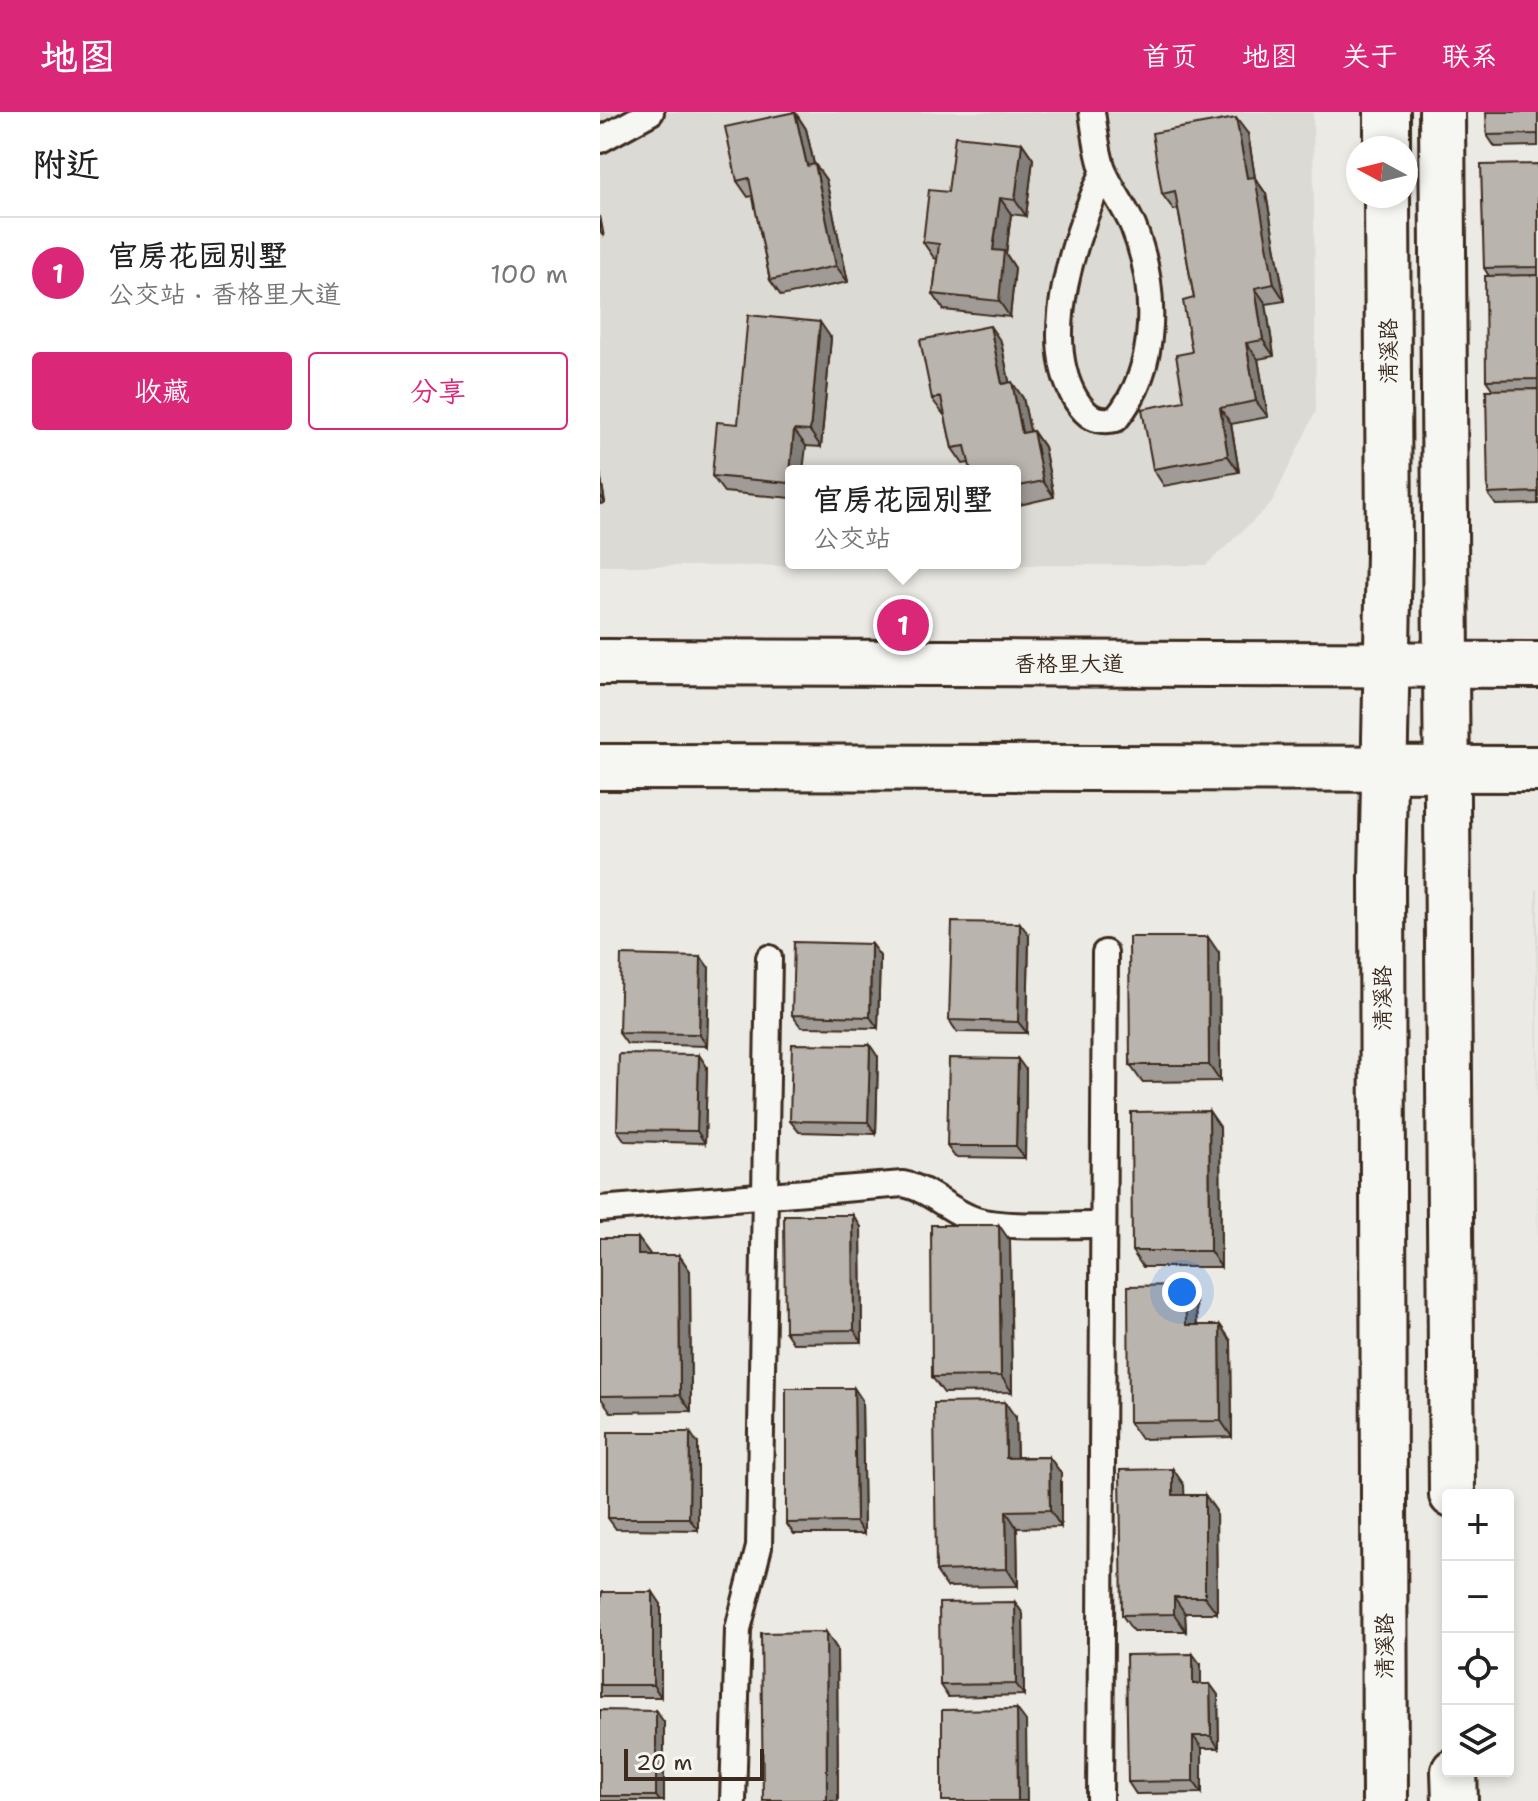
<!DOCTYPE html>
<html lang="zh">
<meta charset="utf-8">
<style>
:root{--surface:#fff;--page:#f2f2f2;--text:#222;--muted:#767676;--line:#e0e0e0;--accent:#db2777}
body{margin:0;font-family:"Shantell Sans","LXGW WenKai TC",sans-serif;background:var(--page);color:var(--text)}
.controls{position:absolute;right:24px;bottom:24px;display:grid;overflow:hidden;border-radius:8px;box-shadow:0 4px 12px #0003}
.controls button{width:72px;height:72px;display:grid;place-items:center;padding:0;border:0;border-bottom:2px solid var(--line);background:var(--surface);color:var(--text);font:40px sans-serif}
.compass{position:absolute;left:746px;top:24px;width:72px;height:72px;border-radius:50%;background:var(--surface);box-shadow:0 4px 12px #0003;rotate:277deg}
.scale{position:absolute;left:24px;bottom:20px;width:140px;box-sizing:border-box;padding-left:8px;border:4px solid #3b2a1e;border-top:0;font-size:22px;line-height:28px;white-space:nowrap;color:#3b2a1e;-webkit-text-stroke:6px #f6f6f2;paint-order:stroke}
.you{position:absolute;left:582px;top:1180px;width:28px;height:28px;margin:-20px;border:6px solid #fff;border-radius:50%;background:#1a73e8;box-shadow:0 0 0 12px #1a73e833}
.badge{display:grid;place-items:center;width:52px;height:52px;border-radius:50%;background:var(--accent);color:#fff;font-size:26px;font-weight:700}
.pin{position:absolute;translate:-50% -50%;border:4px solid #fff;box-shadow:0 2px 8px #0006}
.popup{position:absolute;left:185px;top:353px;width:236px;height:104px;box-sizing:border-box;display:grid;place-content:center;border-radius:8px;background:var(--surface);filter:drop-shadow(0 2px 6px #0005);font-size:26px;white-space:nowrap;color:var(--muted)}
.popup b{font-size:30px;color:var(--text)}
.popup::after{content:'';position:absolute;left:50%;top:100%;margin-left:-16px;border:16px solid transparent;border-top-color:var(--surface)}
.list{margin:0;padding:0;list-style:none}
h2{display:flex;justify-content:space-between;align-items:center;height:104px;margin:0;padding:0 32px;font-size:34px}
h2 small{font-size:26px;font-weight:400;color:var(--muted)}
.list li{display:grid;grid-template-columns:52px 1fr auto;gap:24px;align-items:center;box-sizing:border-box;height:112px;padding:0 32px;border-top:2px solid var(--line)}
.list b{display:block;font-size:30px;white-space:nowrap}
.list p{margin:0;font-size:26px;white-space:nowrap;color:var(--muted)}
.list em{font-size:26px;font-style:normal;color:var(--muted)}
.actions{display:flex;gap:16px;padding:24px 32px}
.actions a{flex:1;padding:18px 0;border:2px solid var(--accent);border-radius:8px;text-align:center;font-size:28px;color:var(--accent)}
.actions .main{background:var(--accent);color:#fff}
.icon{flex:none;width:44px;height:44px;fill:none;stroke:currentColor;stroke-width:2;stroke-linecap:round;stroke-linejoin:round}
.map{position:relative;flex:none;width:938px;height:1689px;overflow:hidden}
header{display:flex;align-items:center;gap:48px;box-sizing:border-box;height:112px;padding:0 40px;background:var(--accent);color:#fff}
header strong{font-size:38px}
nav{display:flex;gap:44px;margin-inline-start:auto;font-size:28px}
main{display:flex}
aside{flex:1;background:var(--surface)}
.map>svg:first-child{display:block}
</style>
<header>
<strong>地图</strong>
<nav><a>首页</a><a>地图</a><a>关于</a><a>联系</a></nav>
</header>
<main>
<aside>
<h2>附近<small></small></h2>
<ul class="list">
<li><span class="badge">1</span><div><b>官房花园别墅</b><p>公交站 · 香格里大道</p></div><em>100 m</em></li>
</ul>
<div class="actions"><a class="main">收藏</a><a>分享</a></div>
</aside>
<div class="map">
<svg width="938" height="1689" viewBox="0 0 938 1689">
<rect width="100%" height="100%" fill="#ebeae5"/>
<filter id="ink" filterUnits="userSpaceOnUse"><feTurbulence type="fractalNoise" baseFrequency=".0125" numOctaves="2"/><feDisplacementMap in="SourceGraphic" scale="16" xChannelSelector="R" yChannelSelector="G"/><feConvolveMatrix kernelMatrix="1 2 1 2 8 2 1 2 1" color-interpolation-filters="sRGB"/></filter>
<g filter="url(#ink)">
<g fill="#dcdad4" fill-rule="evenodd">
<path d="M0,0H713L716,299L671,392L606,453L0,454ZM191,359H415V451H191Z"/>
<path d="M936,778H938V1249Z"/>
</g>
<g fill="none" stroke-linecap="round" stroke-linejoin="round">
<defs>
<g id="service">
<path d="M492,0C495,19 497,42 504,60C512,79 525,95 533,114C557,174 560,255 516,307C496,311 487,305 476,288C438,226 476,120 504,59"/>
<path d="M0,28L51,0"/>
<path d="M0,1097L303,1072C330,1077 350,1100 376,1108C405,1117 470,1112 503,1113"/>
<path d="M133,1689L138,1517L159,1435L169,846"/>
<path d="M500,1689L505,841"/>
</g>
<g id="tertiary">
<path d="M787,0V36"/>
<path d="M842,0L852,1383"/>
<path d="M854,1659L855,1689"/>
<path d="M785,1689L782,765L789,441L787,84"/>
</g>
<g id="secondary">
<path d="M0,550L938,553"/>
<path d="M0,655L938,657"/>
</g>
</defs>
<use href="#service" stroke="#3b2a1e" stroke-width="30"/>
<use href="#tertiary" stroke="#3b2a1e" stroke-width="50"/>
<use href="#secondary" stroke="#3b2a1e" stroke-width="50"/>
<use href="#service" stroke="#f6f6f2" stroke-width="24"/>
<use href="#tertiary" stroke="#f6f6f2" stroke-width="44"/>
<use href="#secondary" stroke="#f6f6f2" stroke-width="44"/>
</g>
<g fill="#a09b96" stroke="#3b2a1e" stroke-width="2">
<path d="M195,0L206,17L214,52L226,68L248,170L181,184L170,168L153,84L148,85L137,69Z"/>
<path d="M938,0V34L895,35L887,23Z"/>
<path d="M648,22L655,66L666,82L685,189L666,192L674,244L658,247L668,305L631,312L639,360L564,374L553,357L584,289L592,240L594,186L578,97L574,98L562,82Z"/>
<path d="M422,31L433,47L426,104L411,102L406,142L415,156L410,205L344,198L333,182L337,147L334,146L323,130Z"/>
<path d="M938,52V392L896,393L888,382L893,278L886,268L889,164L884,156Z"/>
<path d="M231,226L221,335L206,334L191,359V386L124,380L112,364L138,312Z"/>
<path d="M401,230L409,270L423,286L430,320L433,319L444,335L454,385L415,394V359L369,351L363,352L352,336L345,303H344L332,287Z"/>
<path d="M0,361L5,391L0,392Z"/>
<path d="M429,823L427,921L357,920L349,908Z"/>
<path d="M271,832L280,844L278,916L201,915L192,903Z"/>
<path d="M619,841L620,969L542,970L530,953Z"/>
<path d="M109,856L107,934L27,932L19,921Z"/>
<path d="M99,943L107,955L105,1031L25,1029L17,1018Z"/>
<path d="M278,945L276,1022L199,1020L190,1009Z"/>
<path d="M426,958L425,1046L355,1045L347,1034Z"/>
<path d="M609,999L620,1015L621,1155H543L532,1139Z"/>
<path d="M253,1103L261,1115L262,1230L193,1231L185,1219Z"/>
<path d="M0,1126H38L50,1143H79L90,1159L91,1299L11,1300L0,1285Z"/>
<path d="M410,1129L412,1280L344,1281L332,1265Z"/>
<path d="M596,1189L597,1213H620L631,1229L632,1325L541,1327L529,1310Z"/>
<path d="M254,1276L262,1288L264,1422H194L186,1411Z"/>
<path d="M416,1306L417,1345H449L461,1361V1415L417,1416L418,1474L347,1475L336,1459Z"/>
<path d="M98,1332V1418L16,1417L8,1406Z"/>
<path d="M584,1373V1383H605L616,1399L617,1501H585L586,1519H533L522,1503Z"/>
<path d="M415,1490L423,1502L424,1583L348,1585L340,1573Z"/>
<rect x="0" y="1492" width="61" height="93"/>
<path d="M226,1520L237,1537L238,1689H163Z"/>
<path d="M601,1553V1572H610L618,1583L619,1636H602V1681L536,1682L528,1670Z"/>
<path d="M0,1598L64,1610V1689H0Z"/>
</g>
<g fill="#827e7a" stroke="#3b2a1e" stroke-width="2">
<path d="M195,0L206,17L218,70L207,54Z"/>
<path d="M636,6L648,22L655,66L666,82L685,189L674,172L647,66Z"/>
<path d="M422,31L433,47L426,104L415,88Z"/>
<path d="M215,52L226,68L248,170L236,154Z"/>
<path d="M400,86L411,102L406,142L415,156L410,205L399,189L393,138Z"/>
<path d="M0,104L4,125L0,120Z"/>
<path d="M655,176L666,192L674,244L663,228Z"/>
<path d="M220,210L231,226L221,335L210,319Z"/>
<path d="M390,214L401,230L413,288L402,272Z"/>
<path d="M646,231L658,247L668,305L656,289Z"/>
<path d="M412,270L423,286L434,337L422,321Z"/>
<path d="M620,296L631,312L639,360L628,344Z"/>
<path d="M194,318L206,334L203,359H191V373L189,371Z"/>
<path d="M433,319L444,335L454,385L443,369Z"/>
<path d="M0,361L5,391L0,383Z"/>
<path d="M420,811L429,823L427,921L418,910Z"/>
<path d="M608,825L619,841L620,969L609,953Z"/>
<path d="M271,832L280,844L278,916L270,905Z"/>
<path d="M101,845L109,856L107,934L99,922Z"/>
<path d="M270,933L278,945L276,1022L268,1010Z"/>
<path d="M99,943L107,955L105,1031L97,1019Z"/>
<path d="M418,947L426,958L425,1046L416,1034Z"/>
<path d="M609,999L620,1015L621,1155L610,1139Z"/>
<path d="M253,1103L261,1115L262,1230L254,1218Z"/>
<path d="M399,1113L410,1129L412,1280L401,1264Z"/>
<path d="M38,1126L50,1142V1159L38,1143Z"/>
<path d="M79,1143L90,1159L91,1299L80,1283Z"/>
<path d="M585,1173L596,1189L597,1229L586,1213Z"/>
<path d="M620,1213L631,1229L632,1325L621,1309Z"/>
<path d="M254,1276L262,1288L264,1422L256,1410Z"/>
<path d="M405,1290L416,1306L417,1362L406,1346Z"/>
<path d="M90,1320L98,1332V1418L89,1406Z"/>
<path d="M449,1345L461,1361V1415L450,1398Z"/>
<path d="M573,1357L584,1373L585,1399L573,1383Z"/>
<path d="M605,1383L616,1399L617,1501L605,1485Z"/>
<path d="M406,1399L417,1416L418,1474L407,1457Z"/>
<path d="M53,1480L61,1492V1585L53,1573Z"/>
<path d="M574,1485L585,1501L586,1519L574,1502Z"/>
<path d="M415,1490L423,1502L424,1583L416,1572Z"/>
<path d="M226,1520L237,1537L238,1689H228L227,1688Z"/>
<path d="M593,1542L601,1553V1583L593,1572Z"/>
<path d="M610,1572L618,1583L619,1636L611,1624Z"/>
<path d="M417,1597L426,1609L427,1689H418Z"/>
<path d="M56,1599L64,1610V1689H60L56,1684Z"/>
<path d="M593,1624L602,1636V1681L593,1669Z"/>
</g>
<g fill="#bab4ae" stroke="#3b2a1e" stroke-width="2">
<path d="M195,0L207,54L215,52L236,154L170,168L149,66L137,69L125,15Z"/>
<path d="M886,0H938V22L887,23Z"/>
<path d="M636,6L647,66L655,65L674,172L655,176L663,228L646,231L656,289L620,296L628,344L553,357L542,297L584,289L576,243L592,240L583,189L594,186L575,79L562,82L552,21Z"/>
<path d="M355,24L422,31L415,88L400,86L393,138L404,139L399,189L333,182L339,132L323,130L329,78L348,80Z"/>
<path d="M938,52V155L884,156L881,53Z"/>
<path d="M938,163V267L886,268L885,164Z"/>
<path d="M148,203L220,210L210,319L194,318L189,371L112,364L117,310L138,312Z"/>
<path d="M390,214L402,272L412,270L422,321L433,319L443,369L415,375V359H371L365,334L352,336L341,285L332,287L320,228Z"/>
<path d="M938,277V380L888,382L886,278Z"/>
<path d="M352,810L420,811L418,910L349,908Z"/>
<path d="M529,825H608L609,953H530Z"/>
<path d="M194,830L271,832L270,905L192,903Z"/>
<path d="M21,843L101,845L99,922L19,921Z"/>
<path d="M192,932L270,933L268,1010L190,1009Z"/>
<path d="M19,942L99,943L97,1019L17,1018Z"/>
<path d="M349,946L418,947L416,1034H347Z"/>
<path d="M609,999L610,1139H532L531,1000Z"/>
<path d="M184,1103H253L254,1218L185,1219Z"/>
<path d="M331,1113H399L401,1264L332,1265Z"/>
<path d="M0,1126H38V1143H79L80,1283L0,1284Z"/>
<path d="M585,1173L586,1213H620L621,1309L529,1310L528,1174Z"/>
<path d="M186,1276H254L256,1410L186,1411Z"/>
<path d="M405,1290L406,1346L449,1345L450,1398L406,1399L407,1457L336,1459L334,1291Z"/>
<path d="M8,1320H90L89,1406H8Z"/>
<path d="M573,1357V1383H605V1485H574V1502L522,1503L520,1358Z"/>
<path d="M2,1480H53V1573H0V1492Z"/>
<path d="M415,1490L416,1572L340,1573L339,1491Z"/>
<path d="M226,1520L227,1688H163L161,1521Z"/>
<path d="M593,1542V1572H610L611,1624H593V1669L528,1670L526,1543Z"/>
<path d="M417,1597L418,1689H342V1598Z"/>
<path d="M0,1598L56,1599V1684H0Z"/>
</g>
</g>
<g text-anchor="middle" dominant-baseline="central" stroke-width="7" stroke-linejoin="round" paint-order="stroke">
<g font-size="22" fill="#3b2a1e" stroke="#f6f6f2">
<text transform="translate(788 239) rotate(-90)">清溪路</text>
<text x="469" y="551">香格里大道</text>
<text transform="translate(782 886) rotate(-90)">清溪路</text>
<text transform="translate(784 1534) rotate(-90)">清溪路</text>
</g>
</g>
</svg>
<div class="controls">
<button>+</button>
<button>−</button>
<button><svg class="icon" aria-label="locate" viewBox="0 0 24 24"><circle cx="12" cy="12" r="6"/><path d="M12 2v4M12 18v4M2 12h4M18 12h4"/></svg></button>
<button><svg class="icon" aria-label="layers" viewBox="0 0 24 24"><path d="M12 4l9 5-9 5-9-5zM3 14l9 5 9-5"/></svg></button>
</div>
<svg class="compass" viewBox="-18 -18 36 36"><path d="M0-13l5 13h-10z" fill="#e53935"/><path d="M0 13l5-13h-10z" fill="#767676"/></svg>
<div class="scale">20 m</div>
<div class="you"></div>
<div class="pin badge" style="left:303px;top:513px">1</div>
<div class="popup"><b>官房花园别墅</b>公交站</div>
</div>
</main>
